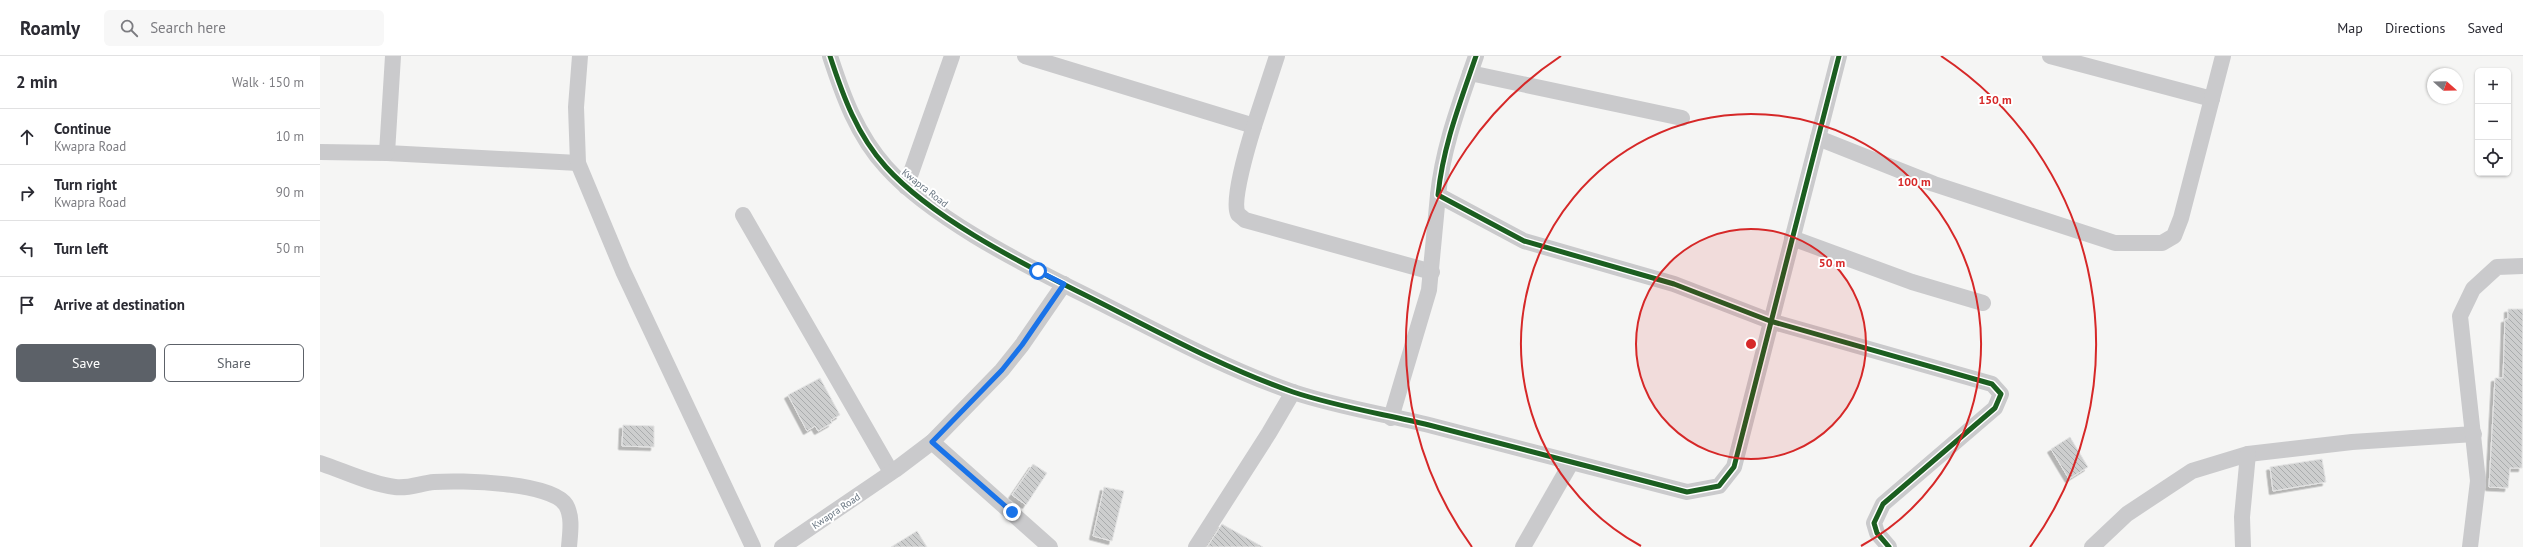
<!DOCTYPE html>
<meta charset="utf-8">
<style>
:root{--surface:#fff;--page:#f7f7f7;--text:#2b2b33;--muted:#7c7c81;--line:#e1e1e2;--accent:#5c6168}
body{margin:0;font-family:"PT Sans",sans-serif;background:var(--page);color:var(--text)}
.controls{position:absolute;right:12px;top:12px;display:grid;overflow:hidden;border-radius:6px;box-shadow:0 1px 3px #0004}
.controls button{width:36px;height:36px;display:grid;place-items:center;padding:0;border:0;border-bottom:1px solid var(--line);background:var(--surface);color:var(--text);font:20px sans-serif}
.compass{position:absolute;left:2107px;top:12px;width:36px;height:36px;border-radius:50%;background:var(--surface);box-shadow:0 1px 3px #0004;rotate:110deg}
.stop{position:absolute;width:12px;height:12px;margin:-9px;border:3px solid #1a73e8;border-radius:50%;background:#fff}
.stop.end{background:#1a73e8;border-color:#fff;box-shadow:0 1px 4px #0008}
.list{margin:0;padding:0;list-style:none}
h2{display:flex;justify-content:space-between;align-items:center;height:52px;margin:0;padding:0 16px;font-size:17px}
h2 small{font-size:13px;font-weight:400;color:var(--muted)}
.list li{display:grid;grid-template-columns:26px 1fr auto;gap:12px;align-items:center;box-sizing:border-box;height:56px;padding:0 16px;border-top:1px solid var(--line)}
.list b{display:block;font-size:15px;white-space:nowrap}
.list p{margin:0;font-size:13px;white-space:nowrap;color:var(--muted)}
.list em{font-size:13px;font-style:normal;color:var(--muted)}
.actions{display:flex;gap:8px;padding:12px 16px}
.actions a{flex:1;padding:9px 0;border:1px solid var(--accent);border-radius:6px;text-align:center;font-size:14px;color:var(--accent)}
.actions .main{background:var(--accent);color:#fff}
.icon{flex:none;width:22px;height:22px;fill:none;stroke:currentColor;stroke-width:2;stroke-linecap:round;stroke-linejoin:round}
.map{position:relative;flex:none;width:2203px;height:491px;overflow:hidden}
header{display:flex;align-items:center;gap:24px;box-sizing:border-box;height:56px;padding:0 20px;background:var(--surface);border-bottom:1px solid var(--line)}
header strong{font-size:19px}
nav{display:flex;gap:22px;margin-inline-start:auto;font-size:14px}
.search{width:280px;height:36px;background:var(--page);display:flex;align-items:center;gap:10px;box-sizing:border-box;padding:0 14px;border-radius:6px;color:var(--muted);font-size:15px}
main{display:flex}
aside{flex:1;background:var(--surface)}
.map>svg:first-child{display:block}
</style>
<header>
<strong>Roamly</strong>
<div class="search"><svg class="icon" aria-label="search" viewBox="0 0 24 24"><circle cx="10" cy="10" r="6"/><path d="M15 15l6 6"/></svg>Search here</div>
<nav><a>Map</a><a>Directions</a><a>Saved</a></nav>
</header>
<main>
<aside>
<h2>2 min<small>Walk · 150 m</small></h2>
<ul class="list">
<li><svg class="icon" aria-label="ahead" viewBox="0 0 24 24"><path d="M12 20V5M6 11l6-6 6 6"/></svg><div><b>Continue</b><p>Kwapra Road</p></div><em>10 m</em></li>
<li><svg class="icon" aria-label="right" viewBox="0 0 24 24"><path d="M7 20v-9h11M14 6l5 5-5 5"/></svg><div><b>Turn right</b><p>Kwapra Road</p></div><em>90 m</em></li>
<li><svg class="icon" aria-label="left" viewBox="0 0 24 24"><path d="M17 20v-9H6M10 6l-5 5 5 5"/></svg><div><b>Turn left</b></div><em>50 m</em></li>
<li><svg class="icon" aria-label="arrive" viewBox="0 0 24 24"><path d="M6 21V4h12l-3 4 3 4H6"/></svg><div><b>Arrive at destination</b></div></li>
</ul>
<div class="actions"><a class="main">Save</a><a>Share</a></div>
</aside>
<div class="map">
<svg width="2203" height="491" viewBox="0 0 2203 491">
<defs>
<pattern id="building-back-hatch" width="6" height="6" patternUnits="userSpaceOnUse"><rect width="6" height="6" fill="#cdcece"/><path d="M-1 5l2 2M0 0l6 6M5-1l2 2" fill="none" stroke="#aaacad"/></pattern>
<filter id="shadow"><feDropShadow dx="-3.5" dy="3.5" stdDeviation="0" flood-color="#0004"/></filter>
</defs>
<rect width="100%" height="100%" fill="#f5f5f4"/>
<g fill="url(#building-back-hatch)" stroke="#e4e4e4" filter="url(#shadow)">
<path d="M2188,253H2203L2202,412H2190L2188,432L2169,431L2175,322H2183L2185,263H2188Z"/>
<path d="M500,322L520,359L511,364L512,367L498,375L495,370L487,375L468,339Z"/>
<path d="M303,369L334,370V391L302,390Z"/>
<path d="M1750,381L1768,411L1749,423L1731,393Z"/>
<path d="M2002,403L2006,426L1953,435L1950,411Z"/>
<path d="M713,408L727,417L706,449L692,439Z"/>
<path d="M784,431L804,435L792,485L773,480Z"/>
<path d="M902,468L943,491H887Z"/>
<path d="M597,475L607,491H571Z"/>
</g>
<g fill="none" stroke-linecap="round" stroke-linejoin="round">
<g stroke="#cacacc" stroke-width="16">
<path d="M73,0L67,97L258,107"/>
<path d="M260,0L256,51L258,107L303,215L433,491"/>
<path d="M510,0C523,40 537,79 566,111C610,160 695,204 755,234C826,269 898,310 973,336C1018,351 1064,358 1109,369C1195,391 1281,414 1367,436L1399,430L1414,411L1519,0"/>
<path d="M705,0L934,70L957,0"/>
<path d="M1156,0C1140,47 1123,90 1118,139L1204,185L1354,228L1450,265L1672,328L1681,338L1675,352L1563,448L1554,467L1557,477L1569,491"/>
<path d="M1730,0L1892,43"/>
<path d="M1150,17L1362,62"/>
<path d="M934,70C929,86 911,145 918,158C920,160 923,162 925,164L1112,216"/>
<path d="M1498,82L1614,128L1795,187H1842L1854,180L1861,162L1903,0"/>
<path d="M0,96L67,97"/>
<path d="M586,131L632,0"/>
<path d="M423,159L571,416"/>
<path d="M1472,182L1592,226L1663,247"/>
<path d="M1071,362L1109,234L1118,139"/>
<path d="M612,386L730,491"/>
<path d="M0,407C24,415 50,428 75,431C89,433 101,427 114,426C140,424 232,426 246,449C253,461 250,478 249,491"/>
<path d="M462,491L575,414L612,386L682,314L702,289L744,228"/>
<path d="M876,491L949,377L973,336"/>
<path d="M1203,491L1251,407"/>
<path d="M1772,491L1807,458L1872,415L1928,398L2032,386L2154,378"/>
<path d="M1923,491L1922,461L1928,398"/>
<path d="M2150,491L2158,425L2140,260L2153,233L2177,211L2203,210"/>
</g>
<defs>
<g id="cycleway">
<path d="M510,0C523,40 537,79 566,111C610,160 695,204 755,234C826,269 898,310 973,336C1018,351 1064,358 1109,369C1195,391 1281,414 1367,436L1399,430L1414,411L1519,0"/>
<path d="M1156,0C1140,47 1123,90 1118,139L1204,185L1354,228L1450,265L1672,328L1681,338L1675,352L1563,448L1554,467L1557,477L1569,491"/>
</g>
</defs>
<use href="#cycleway" stroke="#fff" stroke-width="8"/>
<use href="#cycleway" stroke="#1b5e20" stroke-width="5"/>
</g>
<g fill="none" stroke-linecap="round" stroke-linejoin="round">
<path stroke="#1a73e8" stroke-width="5" d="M692,456L612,386L682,314L702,289L744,228L718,215"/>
</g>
<circle cx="1431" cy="288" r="115" fill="#d62828" fill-opacity=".12"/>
<g fill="none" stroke="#d62828" stroke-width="2">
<circle cx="1431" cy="288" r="115"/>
<path d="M1321 490A230 230 0 1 1 1541 490"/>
<path d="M1152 491A345 345 0 0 1 1241 0M1621 0A345 345 0 0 1 1710 491"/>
</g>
<g text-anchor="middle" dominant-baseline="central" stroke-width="4" stroke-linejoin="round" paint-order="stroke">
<g font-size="10" fill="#687581" stroke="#fff">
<text transform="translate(605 132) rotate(38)">Kwapra Road</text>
<text transform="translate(516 455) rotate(-34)">Kwapra Road</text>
</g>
</g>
<circle cx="1431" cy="288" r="6" fill="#d62828" stroke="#fff" stroke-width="2"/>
<g font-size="12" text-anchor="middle" font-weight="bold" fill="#d62828" stroke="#fff" stroke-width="4" stroke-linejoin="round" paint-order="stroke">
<text x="1675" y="48">150 m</text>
<text x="1594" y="130">100 m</text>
<text x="1512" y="211">50 m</text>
</g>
</svg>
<div class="controls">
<button>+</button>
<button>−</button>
<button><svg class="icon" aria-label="locate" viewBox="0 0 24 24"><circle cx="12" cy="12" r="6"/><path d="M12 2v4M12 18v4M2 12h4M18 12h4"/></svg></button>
</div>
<svg class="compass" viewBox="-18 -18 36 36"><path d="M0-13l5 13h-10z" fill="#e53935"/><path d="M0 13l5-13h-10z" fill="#7c7c81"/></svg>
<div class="stop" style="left:718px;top:215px"></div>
<div class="stop end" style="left:692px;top:456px"></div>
</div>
</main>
